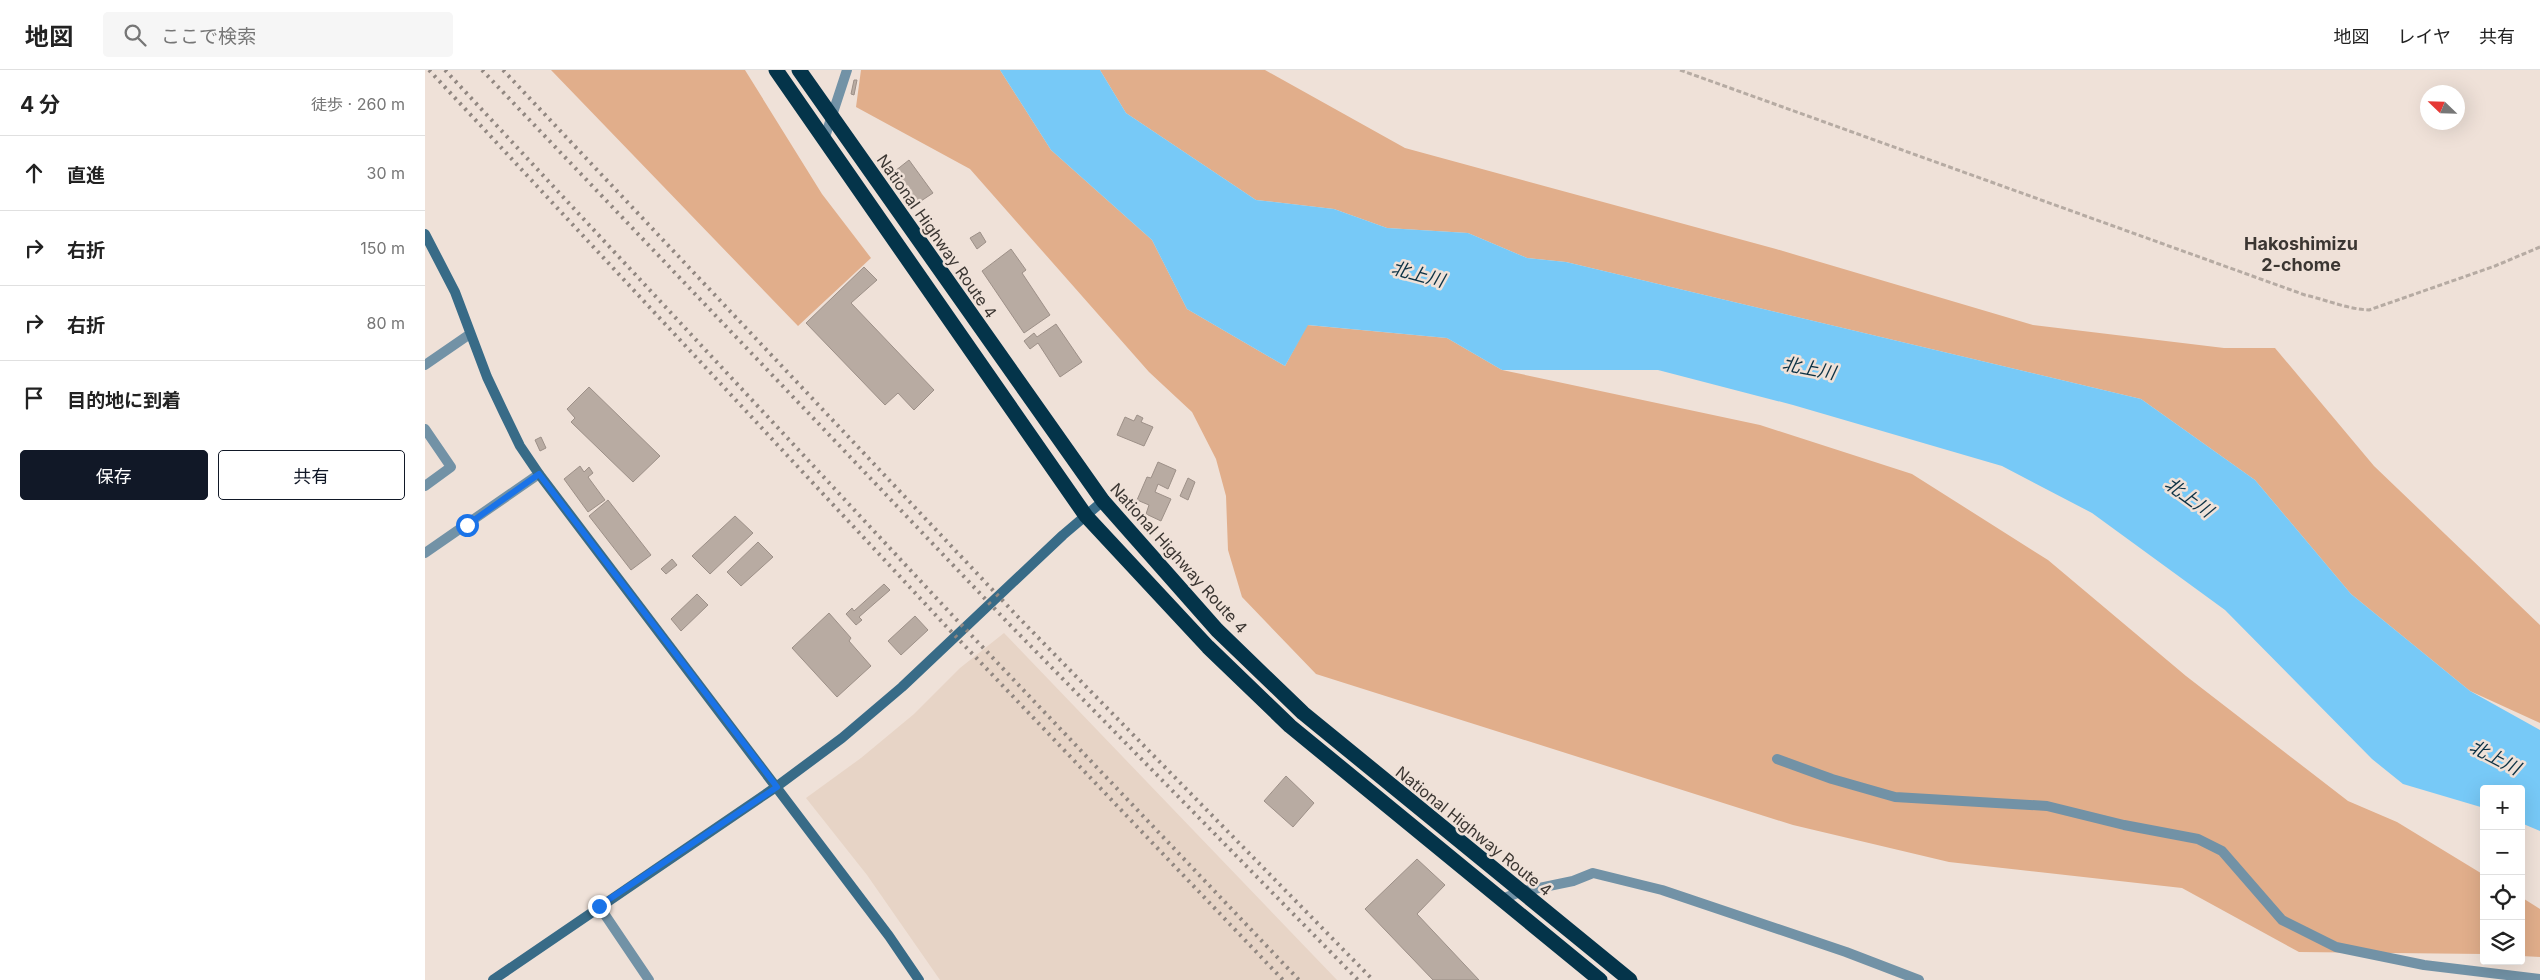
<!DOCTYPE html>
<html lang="ja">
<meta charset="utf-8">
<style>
:root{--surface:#fff;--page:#f6f6f6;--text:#222;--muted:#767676;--line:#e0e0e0;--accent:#111827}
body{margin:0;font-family:Inter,"Noto Sans JP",sans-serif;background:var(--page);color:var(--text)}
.controls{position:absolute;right:15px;bottom:15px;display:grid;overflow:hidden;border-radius:5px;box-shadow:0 5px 20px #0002}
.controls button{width:45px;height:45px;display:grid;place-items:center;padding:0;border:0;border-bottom:1px solid var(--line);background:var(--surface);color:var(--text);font:25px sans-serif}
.compass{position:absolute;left:1995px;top:15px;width:45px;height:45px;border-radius:50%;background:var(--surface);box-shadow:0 5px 20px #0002;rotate:293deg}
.stop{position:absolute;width:15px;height:15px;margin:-11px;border:4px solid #1a73e8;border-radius:50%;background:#fff}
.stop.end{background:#1a73e8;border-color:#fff;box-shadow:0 1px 5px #0008}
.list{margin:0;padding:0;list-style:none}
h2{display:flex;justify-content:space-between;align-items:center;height:65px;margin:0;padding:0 20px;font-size:21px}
h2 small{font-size:16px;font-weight:400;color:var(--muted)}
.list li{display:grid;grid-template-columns:32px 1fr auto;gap:15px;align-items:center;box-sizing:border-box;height:75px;padding:0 20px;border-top:1px solid var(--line)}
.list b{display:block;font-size:19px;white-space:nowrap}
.list em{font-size:16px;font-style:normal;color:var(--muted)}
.actions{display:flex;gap:10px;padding:15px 20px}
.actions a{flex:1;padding:11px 0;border:1px solid var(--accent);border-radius:5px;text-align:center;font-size:18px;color:var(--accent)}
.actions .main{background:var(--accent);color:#fff}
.icon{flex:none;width:28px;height:28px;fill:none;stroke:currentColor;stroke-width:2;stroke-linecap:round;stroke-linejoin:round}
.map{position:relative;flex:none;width:2115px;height:910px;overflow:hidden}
header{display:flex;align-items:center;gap:30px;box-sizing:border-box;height:70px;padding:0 25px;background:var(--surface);border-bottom:1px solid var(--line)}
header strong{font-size:24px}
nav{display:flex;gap:28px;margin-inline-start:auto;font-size:18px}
.search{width:350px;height:45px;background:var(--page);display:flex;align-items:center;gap:12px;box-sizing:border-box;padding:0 18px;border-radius:5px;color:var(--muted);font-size:19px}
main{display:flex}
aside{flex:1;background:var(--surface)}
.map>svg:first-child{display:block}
</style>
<header>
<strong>地図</strong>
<div class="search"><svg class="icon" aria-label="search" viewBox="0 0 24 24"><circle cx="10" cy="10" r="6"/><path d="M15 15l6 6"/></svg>ここで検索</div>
<nav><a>地図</a><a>レイヤ</a><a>共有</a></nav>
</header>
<main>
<aside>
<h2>4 分<small>徒歩 · 260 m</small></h2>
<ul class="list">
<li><svg class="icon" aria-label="ahead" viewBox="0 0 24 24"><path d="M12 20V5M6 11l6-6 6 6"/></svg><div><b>直進</b></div><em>30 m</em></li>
<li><svg class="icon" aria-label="right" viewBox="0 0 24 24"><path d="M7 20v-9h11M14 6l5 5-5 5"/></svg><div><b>右折</b></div><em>150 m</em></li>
<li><svg class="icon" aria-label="right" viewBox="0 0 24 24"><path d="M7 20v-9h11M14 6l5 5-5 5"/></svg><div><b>右折</b></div><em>80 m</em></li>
<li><svg class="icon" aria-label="arrive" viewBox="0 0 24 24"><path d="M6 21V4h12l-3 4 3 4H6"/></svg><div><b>目的地に到着</b></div></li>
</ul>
<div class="actions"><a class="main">保存</a><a>共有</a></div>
</aside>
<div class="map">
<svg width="2115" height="910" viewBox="0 0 2115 910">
<rect width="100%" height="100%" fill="#efe1d8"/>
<path fill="#e7d4c6" d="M579,563L912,910H515L442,805L381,728L436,688L489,644L535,598Z"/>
<g fill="#e1ae8b">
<path d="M126,0H320L397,124L446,188L373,256Z"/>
<path d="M436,0H575L626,80L727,170L762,239L860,296L882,255L1022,268L1077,300L1335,355L1487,404L1623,490L1761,606L1923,731L1972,752L2059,805V884L1874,882L1757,818L1524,792L1368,755L891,604L817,527L803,480L801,426L791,389L767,342L724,302L545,99L431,37Z"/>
<path d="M675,0H840L980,78L1351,179L1608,255L1799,278H1850L1949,396L2115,555V653L2045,621L1926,524L1830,410L1716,329L1141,192L1102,188L1043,163L962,158L909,139L831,130L701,43Z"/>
<path d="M2096,827L2115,839V887L2096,886Z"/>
</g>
<path fill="#77c9f7" d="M575,0H675L701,43L831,130L909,139L962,158L1043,163L1102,188L1141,192L1716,329L1830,410L1926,524L2045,621L2115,660V761L2096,753V719H2059V738L1978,714L1947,689L1800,540L1667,443L1577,396L1368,335L1233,300H1077L1022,268L883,255L860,296L762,239L727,170L626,80Z"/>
<g fill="#b8aba2" stroke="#9d9088">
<path d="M429,10H432L429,25L426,24Z"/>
<path d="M484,90L508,123L493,133L470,101Z"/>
<path d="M555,162L561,172L552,179L545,168Z"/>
<path d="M586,179L601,200L597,203L625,245L599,263L557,201Z"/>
<path d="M439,197L452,210L426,233L509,320L489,340L473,323L460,335L381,253Z"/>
<path d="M631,254L657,292L635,307L613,273L605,279L599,271L609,263L612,267Z"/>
<path d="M164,317L235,386L208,412L146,352L150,348L142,339Z"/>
<path d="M712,345L718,348L716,352L728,357L719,376L692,365L700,347L709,351Z"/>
<path d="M116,367L121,378L115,381L110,370Z"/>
<path d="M733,392L751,400L743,419L733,414L730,422L746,429L736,451L721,444L724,435L712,430L722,407L726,408Z"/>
<path d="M155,396L159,402L164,397L168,403L163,407L180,430L163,442L139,409Z"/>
<path d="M763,408L770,412L763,430L755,426Z"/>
<path d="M183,430L226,485L206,500L164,446Z"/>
<path d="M310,446L328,463L285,504L267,486Z"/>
<path d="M333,472L348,487L316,516L302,502Z"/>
<path d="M247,489L252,495L241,504L236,499Z"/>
<path d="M459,514L465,520L434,547L437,550L431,555L421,544L427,538L429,541Z"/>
<path d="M272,524L283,535L256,561L246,549Z"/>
<path d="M404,543L426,568L424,571L446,596L412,627L367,578Z"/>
<path d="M490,546L503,560L476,585L463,571Z"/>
<path d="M861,706L889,733L868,757L839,731Z"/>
<path d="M992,789L1020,815L992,844L1054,910H1008L940,839Z"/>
</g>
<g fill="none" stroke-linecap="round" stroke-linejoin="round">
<path stroke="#b6aba3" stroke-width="3" stroke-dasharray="5 2.5" stroke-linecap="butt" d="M1255,0L1880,225C1902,230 1922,239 1944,240L2070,196L2115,177"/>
<g stroke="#7292a6" stroke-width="10">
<path d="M399,70L422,0"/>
<path d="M0,295L45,264"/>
<path d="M0,359L26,397L0,416"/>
<path d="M0,483L114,404"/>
<path d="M1352,689L1407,709L1470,727L1622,736L1699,755L1773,769L1797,781L1857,850L1911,877L1999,895L2115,909"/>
<path d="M1077,829L1095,822L1148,811L1168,803L1237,820L1421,882L1494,910"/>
<path d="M174,836L224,910"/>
</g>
<g stroke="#386b87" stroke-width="10">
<path d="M0,164L30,222L62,307L79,343L95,376L114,404L464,866L494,910"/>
<path d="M68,910L351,717L417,668L477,617L638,465L678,431"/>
</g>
<g stroke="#04344a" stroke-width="15">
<path d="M351,0L661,446L783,577L865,656L1175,910"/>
<path d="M374,0L678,431L792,560L878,643L1205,910"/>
</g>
<g stroke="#918781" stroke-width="4" stroke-dasharray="2.5 5" stroke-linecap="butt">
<path d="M4,0L519,554L858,910"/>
<path d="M20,0L528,546L874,910"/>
<path d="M57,0L586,556L933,910"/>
<path d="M78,0L594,548L948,910"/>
</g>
</g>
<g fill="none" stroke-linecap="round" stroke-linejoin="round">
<path stroke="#1a73e8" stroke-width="6" d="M42,455L114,404L352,717L174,836"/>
</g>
<g text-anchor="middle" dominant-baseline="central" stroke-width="5" stroke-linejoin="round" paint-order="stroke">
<g font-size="16" fill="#3b3632" stroke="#efe1d8">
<text transform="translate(512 166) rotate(55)">National Highway Route 4</text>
<text transform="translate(754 488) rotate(48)">National Highway Route 4</text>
<text transform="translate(1049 761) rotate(39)">National Highway Route 4</text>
</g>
<g font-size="18" font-weight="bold" fill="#3b3632" stroke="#efe1d8">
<text x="1876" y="173">Hakoshimizu<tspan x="1876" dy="21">2-chome</tspan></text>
</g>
<g font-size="18" font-style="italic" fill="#0b3144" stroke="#efe1d8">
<text transform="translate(993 204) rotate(15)">北上川</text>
<text transform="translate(1384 298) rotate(11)">北上川</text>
<text transform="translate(1764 427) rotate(36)">北上川</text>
<text transform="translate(2070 687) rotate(27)">北上川</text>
</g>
</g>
</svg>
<div class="controls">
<button>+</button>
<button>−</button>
<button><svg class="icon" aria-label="locate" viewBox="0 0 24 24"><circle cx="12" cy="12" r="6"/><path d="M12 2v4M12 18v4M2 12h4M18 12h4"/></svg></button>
<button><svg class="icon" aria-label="layers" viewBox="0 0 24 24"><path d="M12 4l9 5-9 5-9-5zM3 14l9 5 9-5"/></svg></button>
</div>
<svg class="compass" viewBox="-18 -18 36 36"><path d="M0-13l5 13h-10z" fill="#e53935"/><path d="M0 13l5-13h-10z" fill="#767676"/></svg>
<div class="stop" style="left:42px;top:455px"></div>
<div class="stop end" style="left:174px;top:836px"></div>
</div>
</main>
